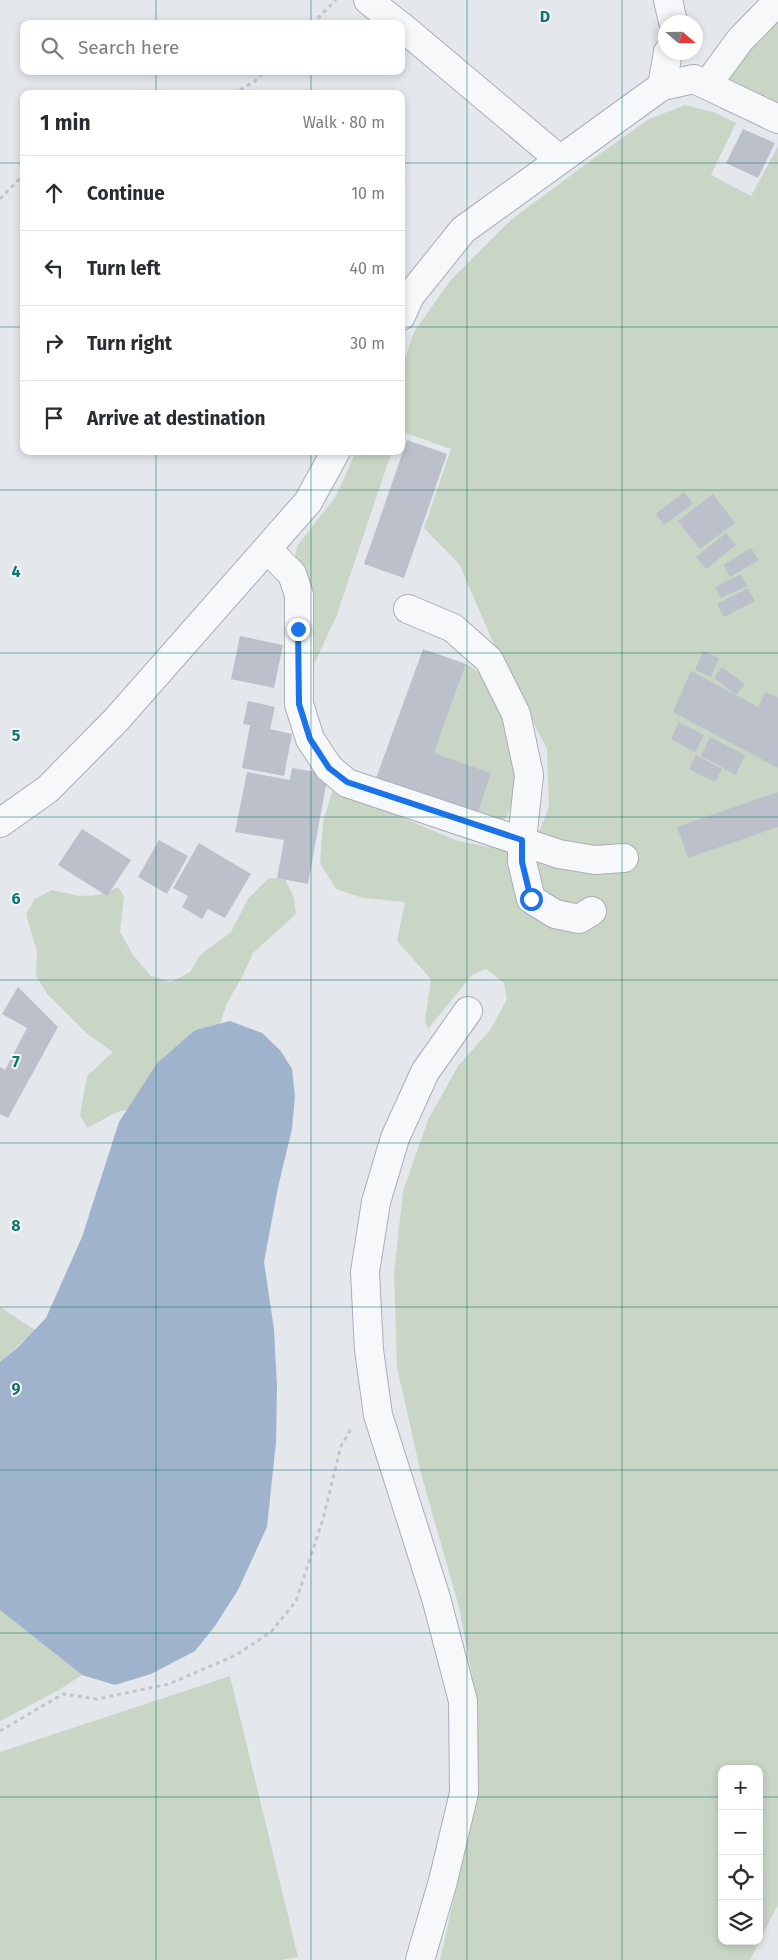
<!DOCTYPE html>
<meta charset="utf-8">
<style>
:root{--surface:#fff;--page:#f2f2f3;--text:#2b2b33;--muted:#7c7c81;--line:#e1e1e2}
body{margin:0;font-family:"Fira Sans",sans-serif;background:var(--page);color:var(--text)}
.controls{position:absolute;right:15px;bottom:15px;display:grid;overflow:hidden;border-radius:10px;box-shadow:0 2px 8px #0003}
.controls button{width:45px;height:45px;display:grid;place-items:center;padding:0;border:0;border-bottom:1px solid var(--line);background:var(--surface);color:var(--text);font:25px sans-serif}
.compass{position:absolute;left:658px;top:15px;width:45px;height:45px;border-radius:50%;background:var(--surface);box-shadow:0 2px 8px #0003;rotate:110deg}
.stop{position:absolute;width:15px;height:15px;margin:-11px;border:4px solid #1a73e8;border-radius:50%;background:#fff}
.stop.end{background:#1a73e8;border-color:#fff;box-shadow:0 1px 5px #0008}
.list{margin:0;padding:0;list-style:none}
h2{display:flex;justify-content:space-between;align-items:center;height:65px;margin:0;padding:0 20px;font-size:21px}
h2 small{font-size:16px;font-weight:400;color:var(--muted)}
.list li{display:grid;grid-template-columns:32px 1fr auto;gap:15px;align-items:center;box-sizing:border-box;height:75px;padding:0 20px;border-top:1px solid var(--line)}
.list b{display:block;font-size:19px;white-space:nowrap}
.list em{font-size:16px;font-style:normal;color:var(--muted)}
.icon{flex:none;width:28px;height:28px;fill:none;stroke:currentColor;stroke-width:2;stroke-linecap:round;stroke-linejoin:round}
.map{position:relative;flex:none;width:778px;height:1960px;overflow:hidden}
.search{position:absolute;background:var(--surface);box-shadow:0 2px 8px #0003;left:20px;top:20px;width:385px;height:55px;display:flex;align-items:center;gap:12px;box-sizing:border-box;padding:0 18px;border-radius:10px;color:var(--muted);font-size:19px}
.panel{position:absolute;background:var(--surface);box-shadow:0 2px 8px #0003;left:20px;top:90px;width:385px;height:365px;border-radius:10px}
.map>svg:first-child{display:block}
</style>
<div class="map">
<svg width="778" height="1960" viewBox="0 0 778 1960">
<rect width="100%" height="100%" fill="#e4e7ec"/>
<g fill="#c9d6c5" fill-rule="evenodd">
<path d="M778,14V108L725,78Z"/>
<path d="M685,105L716,113L736,123L711,175L751,196L778,146V1905L750,1960H440L479,1785L475,1691L459,1607L420,1470L397,1367L394,1273L403,1191L428,1120L458,1066L491,1029L507,999L504,983L486,969L472,975L428,1029L425,1021L431,979L397,941L405,902L363,898L336,889L320,863L323,822L333,789L458,841L509,851L538,834L549,807L547,749L500,658L459,564L424,528L451,449L405,433L401,427V370L414,332L450,281L512,219L601,153L649,119ZM722,1769H759V1941H722Z"/>
<path d="M356,451H386L391,454L336,617L309,675L295,558L297,546L336,496Z"/>
<path d="M466,664C479,671 489,680 497,693C500,700 516,769 516,777C516,790 512,812 503,821L477,816L491,773L434,753Z"/>
<path d="M269,878L285,879L294,897L296,914L253,953L242,977L227,1003L220,1024L195,1030L157,1063L127,1110C113,1111 101,1122 87,1128L80,1115L87,1076L113,1052L86,1033L48,995L36,976L37,952L26,914L35,899L52,890L79,896L99,895L118,887L124,896L120,932L133,955L151,976L171,982L190,972L200,955L231,932L248,899Z"/>
<path d="M0,1307L35,1330L0,1362Z"/>
<path d="M0,1610L82,1675L57,1691L0,1721Z"/>
<path d="M230,1676L298,1957L282,1960H0V1752Z"/>
</g>
<path fill="#9fb4cc" d="M230,1021L262,1033L280,1050L292,1069L295,1096L292,1129L278,1187L264,1262L274,1329L277,1387L276,1442L267,1527L238,1590L215,1626L195,1651L151,1674L115,1685L82,1675L0,1610V1362L18,1347L46,1318L82,1237L119,1122L157,1063L195,1030Z"/>
<g fill="#bbc0ca">
<path d="M743,129L775,143L758,178L726,163Z"/>
<path d="M407,440L447,454L404,578L364,564Z"/>
<path d="M684,492L693,504L664,525L656,514Z"/>
<path d="M713,494L735,523L700,549L678,521Z"/>
<path d="M726,533L736,545L706,569L696,557Z"/>
<path d="M751,548L759,560L730,577L723,565Z"/>
<path d="M741,574L747,586L721,598L715,587Z"/>
<path d="M748,588L755,601L724,617L717,604Z"/>
<path d="M240,636L283,645L274,688L231,679Z"/>
<path d="M423,649L466,664L434,753L491,773L477,816L375,781Z"/>
<path d="M703,651L719,658L711,677L695,670Z"/>
<path d="M722,667L745,684L736,695L758,707L766,692L778,698V768L673,712L691,671L736,695L714,678Z"/>
<path d="M248,701L275,707L270,729L292,734L284,776L242,768L250,725L243,724Z"/>
<path d="M679,722L704,735L695,752L671,739Z"/>
<path d="M710,737L745,755L736,775L701,756Z"/>
<path d="M696,755L722,769L715,782L689,769Z"/>
<path d="M292,768L328,774L308,884L277,878L284,840L235,832L247,772L290,780Z"/>
<path d="M778,792V827L688,858L677,827Z"/>
<path d="M82,829L131,860L107,896L58,865Z"/>
<path d="M159,840L188,856L167,894L138,877Z"/>
<path d="M199,843L251,874L225,918L208,909L202,919L182,907L188,896L173,888Z"/>
<path d="M18,987L58,1027L8,1118L0,1114V1067L5,1070L27,1028L2,1014Z"/>
</g>
<g fill="none" stroke-linecap="round" stroke-linejoin="round">
<defs>
<g id="minor">
<path d="M368,0L398,24"/>
<path d="M668,0L673,22"/>
<path d="M401,26L559,159"/>
<path d="M707,85L740,40L778,1"/>
<path d="M662,86L668,52"/>
<path d="M401,316L410,296L463,230L662,86L694,79L778,119"/>
<path d="M267,549L292,574L299,595V704L310,739L329,768L347,783L559,854L595,860L624,858"/>
<path d="M408,609L453,628L489,660L516,714L529,775L522,840V862L531,899L555,914L579,919L592,911"/>
<path d="M0,823L48,789L117,719L308,502L336,451"/>
<path d="M420,1960L443,1881L464,1793L463,1701L436,1598L378,1415L369,1350L365,1272L376,1202L395,1138L425,1072L468,1011"/>
</g>
</defs>
<use href="#minor" stroke="#a9aeb7" stroke-width="30"/>
<g stroke="#c2c5cb" stroke-width="3" stroke-dasharray="4 4" stroke-linecap="butt">
<path d="M312,24L336,0"/>
<path d="M233,94L255,81L265,71"/>
<path d="M0,199L24,174"/>
<path d="M0,1731L63,1694L97,1699L169,1684L236,1655L271,1632L296,1601L323,1519L341,1446L351,1429"/>
</g>
<use href="#minor" stroke="#f7f8fa" stroke-width="28"/>
</g>
<g fill="none" stroke-linecap="round" stroke-linejoin="round">
<path stroke="#1a73e8" stroke-width="6" d="M298,629L299,704L310,739L329,768L347,782L522,840V862L531,899"/>
</g>
<path fill="none" stroke="#0f766e" stroke-width="1" stroke-opacity="0.55" d="M156,0V24M311,0V24M467,0V1960M622,0V1960M156,71V94M311,71V94M0,163H24M401,163H778M0,327H24M401,327H778M156,451V1960M311,451V1960M0,490H778M0,653H778M0,817H778M0,980H778M0,1143H778M0,1307H778M0,1470H778M0,1633H778M0,1797H722M759,1797H778"/>
<g font-size="16" text-anchor="middle" font-weight="bold" fill="#0f766e" stroke="#f4f6f9" stroke-width="4" stroke-linejoin="round" paint-order="stroke">
<text x="545" y="22">D</text>
<text x="16" y="577">4</text>
<text x="16" y="741">5</text>
<text x="16" y="904">6</text>
<text x="16" y="1067">7</text>
<text x="16" y="1231">8</text>
<text x="16" y="1394">9</text>
</g>
</svg>
<div class="controls">
<button>+</button>
<button>−</button>
<button><svg class="icon" aria-label="locate" viewBox="0 0 24 24"><circle cx="12" cy="12" r="6"/><path d="M12 2v4M12 18v4M2 12h4M18 12h4"/></svg></button>
<button><svg class="icon" aria-label="layers" viewBox="0 0 24 24"><path d="M12 4l9 5-9 5-9-5zM3 14l9 5 9-5"/></svg></button>
</div>
<svg class="compass" viewBox="-18 -18 36 36"><path d="M0-13l5 13h-10z" fill="#e53935"/><path d="M0 13l5-13h-10z" fill="#7c7c81"/></svg>
<div class="stop" style="left:531px;top:899px"></div>
<div class="stop end" style="left:298px;top:629px"></div>
<div class="search"><svg class="icon" aria-label="search" viewBox="0 0 24 24"><circle cx="10" cy="10" r="6"/><path d="M15 15l6 6"/></svg>Search here</div>
<section class="panel">
<h2>1 min<small>Walk · 80 m</small></h2>
<ul class="list">
<li><svg class="icon" aria-label="ahead" viewBox="0 0 24 24"><path d="M12 20V5M6 11l6-6 6 6"/></svg><div><b>Continue</b></div><em>10 m</em></li>
<li><svg class="icon" aria-label="left" viewBox="0 0 24 24"><path d="M17 20v-9H6M10 6l-5 5 5 5"/></svg><div><b>Turn left</b></div><em>40 m</em></li>
<li><svg class="icon" aria-label="right" viewBox="0 0 24 24"><path d="M7 20v-9h11M14 6l5 5-5 5"/></svg><div><b>Turn right</b></div><em>30 m</em></li>
<li><svg class="icon" aria-label="arrive" viewBox="0 0 24 24"><path d="M6 21V4h12l-3 4 3 4H6"/></svg><div><b>Arrive at destination</b></div></li>
</ul>
</section>
</div>
